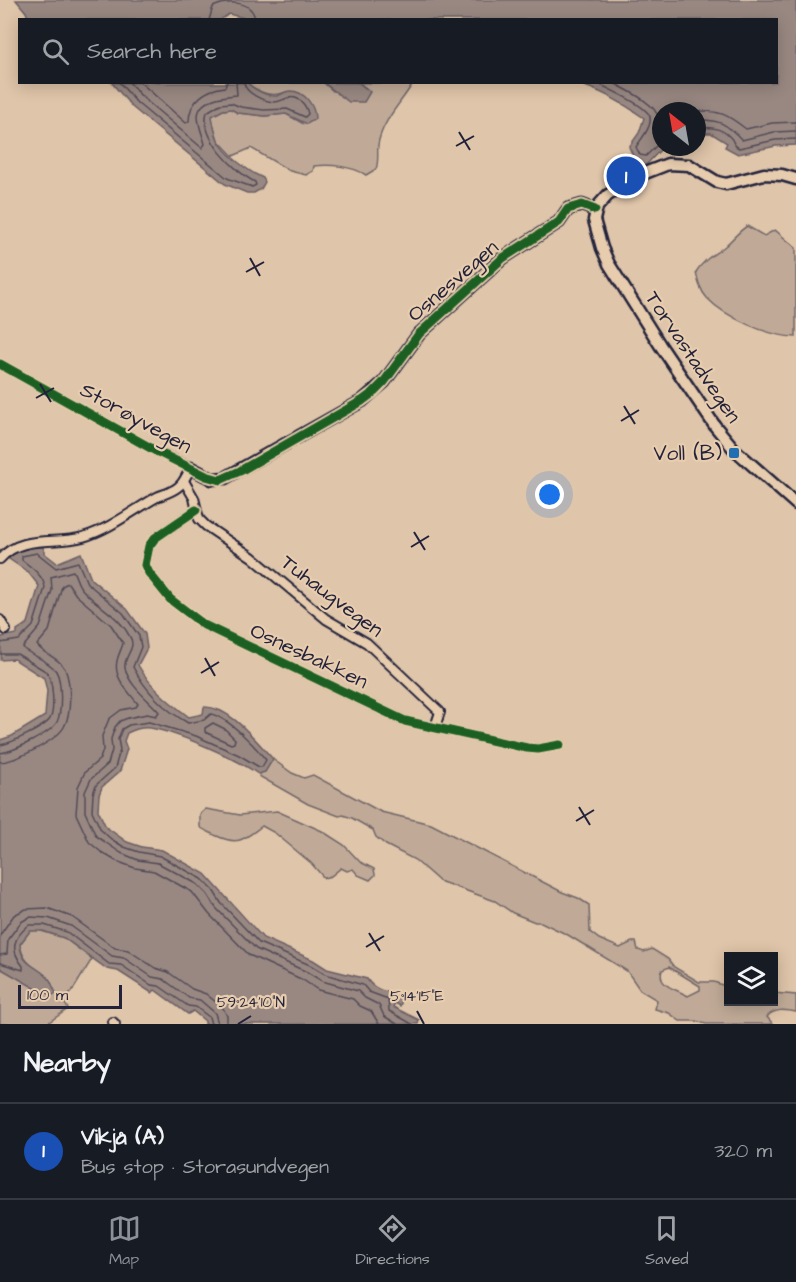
<!DOCTYPE html>
<meta charset="utf-8">
<style>
:root{--surface:#171b24;--page:#242831;--text:#f1f3f6;--muted:#9ea1a6;--line:#363941;--accent:#8c9099}
body{margin:0;font-family:"Architects Daughter",sans-serif;background:var(--page);color:var(--text)}
.controls{position:absolute;right:18px;bottom:18px;display:grid;overflow:hidden;border-radius:0px;box-shadow:0 3px 15px #0003}
.controls button{width:54px;height:54px;display:grid;place-items:center;padding:0;border:0;border-bottom:2px solid var(--line);background:var(--surface);color:var(--text);font:30px sans-serif}
.compass{position:absolute;left:652px;top:102px;width:54px;height:54px;border-radius:50%;background:var(--surface);box-shadow:0 3px 15px #0003;rotate:329deg}
.scale{position:absolute;left:18px;bottom:15px;width:104px;box-sizing:border-box;padding-left:6px;border:3px solid #22223b;border-top:0;font-size:16px;line-height:21px;white-space:nowrap;color:#22223b;-webkit-text-stroke:4px #e7ccae;paint-order:stroke}
.you{position:absolute;left:550px;top:495px;width:21px;height:21px;margin:-15px;border:4px solid #fff;border-radius:50%;background:#1a73e8;box-shadow:0 0 0 9px #1a73e833}
.badge{display:grid;place-items:center;width:39px;height:39px;border-radius:50%;background:var(--accent);color:#fff;font-size:20px;font-weight:700}
.pin{position:absolute;translate:-50% -50%;border:3px solid #fff;box-shadow:0 2px 6px #0006}
.list{margin:0;padding:0;list-style:none}
h2{display:flex;justify-content:space-between;align-items:center;height:78px;margin:0;padding:0 24px;font-size:26px}
h2 small{font-size:20px;font-weight:400;color:var(--muted)}
.list li{display:grid;grid-template-columns:39px 1fr auto;gap:18px;align-items:center;box-sizing:border-box;height:96px;padding:0 24px;border-top:2px solid var(--line)}
.list b{display:block;font-size:22px;white-space:nowrap}
.list p{margin:0;font-size:20px;white-space:nowrap;color:var(--muted)}
.list em{font-size:20px;font-style:normal;color:var(--muted)}
.icon{flex:none;width:33px;height:33px;fill:none;stroke:currentColor;stroke-width:2;stroke-linecap:round;stroke-linejoin:round}
.map{position:relative;flex:none;width:796px;height:1024px;overflow:hidden}
.search{position:absolute;background:var(--surface);box-shadow:0 3px 15px #0003;left:18px;right:18px;top:18px;height:66px;display:flex;align-items:center;gap:15px;box-sizing:border-box;padding:0 21px;border-radius:0px;color:var(--muted);font-size:22px}
.sheet{height:174px;background:var(--surface)}
nav{display:flex;justify-content:space-around;align-items:center;box-sizing:border-box;height:84px;border-top:2px solid var(--line);background:var(--surface);font-size:16px;color:var(--muted)}
nav a{display:grid;justify-items:center;gap:3px}
nav .on{color:var(--accent)}
.map>svg:first-child{display:block}
</style>
<div class="map">
<svg width="796" height="1024" viewBox="0 0 796 1024">
<rect width="100%" height="100%" fill="#dfc5a9"/>
<filter id="ink" filterUnits="userSpaceOnUse"><feTurbulence type="fractalNoise" baseFrequency=".0167" numOctaves="2"/><feDisplacementMap in="SourceGraphic" scale="12" xChannelSelector="R" yChannelSelector="G"/><feConvolveMatrix kernelMatrix="1 2 1 2 8 2 1 2 1" color-interpolation-filters="sRGB"/></filter>
<g filter="url(#ink)">
<g fill="#c0aa97" stroke="#716669" stroke-width="1.5" fill-rule="evenodd">
<path d="M247,83H324L333,91L366,88L359,83H413C402,102 381,122 378,145C377,154 379,161 376,169L366,175C352,166 330,164 314,166L313,171L306,175L290,171L251,148L233,156L218,140L211,116L223,110L231,109L238,113L265,116L286,114L302,123L286,92C272,98 258,92 247,83Z"/>
<path d="M747,226L764,236L775,230L796,248V337C769,337 725,317 707,298C700,290 698,281 696,272C704,259 714,255 725,246C733,239 739,231 747,226Z"/>
<path d="M271,758L292,773L304,778L313,775L381,812L431,824L562,892L578,898L589,905L590,932L599,939L620,948L632,942H636L638,950L644,952L652,949L668,959L674,967L699,982H714L728,987V1002H774V993L796,995V1012C786,1010 774,1008 767,1017L773,1024H706L696,1021H680L669,1013L655,1009L657,1000L640,990L627,971L568,935L541,922H535L513,913L495,901L439,881L415,860L386,845L376,837L373,830L352,818L343,815L339,816L308,804L259,776ZM669,967L700,986V990L688,996C677,989 657,987 662,970Z"/>
<path d="M206,809L240,815L277,811L322,831L344,845L360,862L374,869L375,875L370,880L358,875L353,869L347,871L341,868L331,876L324,878L311,863L275,833L262,826C244,839 239,846 217,836C211,833 205,831 200,827V814Z"/>
<path d="M38,930L64,938L92,959L73,990L63,1000L68,1009L46,1024H0V968L40,990L39,971C28,964 22,957 20,944L30,931Z"/>
</g>
<g fill="#998882" stroke="#695f66" stroke-width="1.5">
<path d="M16,0H796V145L776,146L738,154L725,147L727,143L711,133H697V111H661V147H663L645,166L640,161L628,169L626,165L635,160L629,147L639,133L644,118C623,103 601,90 575,83L776,82V20H252L229,14L220,20H29L26,12Z"/>
<path d="M112,83H247C254,89 267,97 277,96C281,95 285,91 290,91C305,91 315,106 315,119L307,124L286,114L265,116L238,113L231,109L223,110L212,116C213,123 215,133 218,140C225,154 249,172 263,178L265,182L261,189L254,193H247L225,184L132,107Z"/>
<path d="M324,83H359L370,92L364,102H349Z"/>
<path d="M34,547H43L44,549V553L57,563L81,553L91,579L127,609L145,634L147,648L138,665C151,688 169,702 189,717L203,714L204,707C230,706 256,741 273,759L265,772L258,774C234,757 179,733 150,728C143,727 133,730 127,733L124,741L127,749L120,771L102,787L99,795L98,810L106,827L127,842L142,847L162,850L205,874L263,938L313,960L327,969L367,979C375,992 389,992 404,995L400,1006L395,1003L393,1007L419,1020L418,1024H205V1021L193,1011L188,1014L155,990L152,993L118,971L107,969L64,938L43,931H30L20,944C21,967 39,965 50,980C52,984 54,989 56,993L53,995L40,991L0,968V740L12,736L45,716L47,691L44,678L14,659L1,660V637L17,634V630L28,623L39,586L28,572L9,559C13,550 24,549 34,547Z"/>
</g>
<g fill="none" stroke-linecap="round" stroke-linejoin="round">
<g stroke="#524b57" stroke-width="1.5">
<path d="M209,20L213,7C227,0 253,0 255,20"/>
<path d="M119,82L137,103L227,178L252,187L256,185L255,182C235,172 199,137 207,112L220,104L231,103L241,107L264,110L287,109L305,117L308,114C306,105 299,95 288,98C283,99 280,102 274,102C264,101 245,94 244,82"/>
<path d="M129,82L142,97L202,148L205,144C203,136 198,125 198,116C199,98 225,96 237,95L236,82"/>
<path d="M140,82L186,123L189,121C189,100 207,89 225,87L227,82"/>
<path d="M595,82C606,88 648,106 650,117C652,127 641,139 636,147L640,155L646,156L661,141"/>
<path d="M612,82C624,89 657,103 658,118C658,123 655,128 654,133L657,135L661,134"/>
<path d="M696,111C720,110 728,115 746,129L772,123L796,122"/>
<path d="M697,120C719,119 727,124 742,140L774,132L796,131"/>
<path d="M697,128C709,127 721,127 730,137C735,142 732,145 739,148L775,140L796,139"/>
<path d="M0,643L19,640L33,626L45,588C44,576 31,567 22,560V556L37,553L56,568L78,562L87,583L123,613L139,636L141,647L133,667C145,690 165,710 188,723L204,720L211,714C229,718 255,746 266,760L262,767H259L239,755L196,736L149,722L129,725L122,729L118,739L120,750L115,768L96,785L93,794L92,811L101,830L111,839L124,847L139,852L160,856L202,879L213,890L221,903L259,943L310,965L325,974L363,985L369,992L388,999L389,1011L412,1024"/>
<path d="M0,654H17L47,672C53,680 55,710 50,719C45,727 10,744 0,745"/>
<path d="M213,723L225,729L235,739L234,743L231,744L205,732V728Z"/>
<path d="M0,753C13,752 51,733 57,722C62,712 62,681 56,671C50,662 34,656 25,650L23,647L40,627L52,590L51,577L73,571C76,576 77,583 81,588C97,607 118,614 130,637C137,649 123,656 125,668C129,686 148,699 159,712L156,716L147,714L128,718L120,721L115,727L111,739L112,750L108,764L91,779L85,792V812L96,836L121,853L138,860L158,863L197,884L207,894L216,908L256,949L307,972L322,981L358,991L365,998L379,1005L384,1016L397,1024"/>
<path d="M0,762C16,761 56,741 64,727C72,713 71,683 65,669C59,657 44,655 37,645L49,631L62,586L68,583L76,595L111,625L123,643C122,649 118,654 117,661C113,678 129,692 138,704L136,707L121,710L109,719L102,736L103,750L100,759L85,772L78,787L76,814L89,842L101,852L116,861L135,868L154,871L192,892L209,914L249,955L303,980L318,990L353,999L360,1006L371,1011L379,1024"/>
<path d="M0,935L14,915L26,909L47,908L72,917L115,948L128,950L155,968L168,972L192,989L206,994L223,1008L227,1016V1024"/>
<path d="M0,955L7,954L8,939L21,922L30,917L48,918L71,926L112,956L124,958L152,977L163,979L189,998L200,1000L215,1013L218,1024"/>
<path d="M0,963L23,970V966C10,950 12,939 29,925H44L67,932L109,964L121,965L151,985L159,986L188,1006L196,1007L209,1017L211,1024"/>
</g>
<defs>
<g id="street">
<path d="M0,364L156,451L191,468C186,475 184,483 178,487C172,492 164,494 157,497C132,511 110,529 83,537C55,545 21,534 0,559"/>
<path d="M184,481L194,498L199,519L206,526L252,557L326,619L367,643L440,712L435,727"/>
<path d="M196,510L155,538L149,546L145,565L149,573L170,599L204,625L405,721L527,748L538,749L560,745"/>
<path d="M0,620L6,630"/>
<path d="M113,1022L115,1024"/>
</g>
<g id="secondary">
<path d="M796,179L782,175L764,174L726,184L717,182L689,165L668,164L645,173L608,195L597,207L594,220L602,248L609,264L660,345L715,426L734,449L796,504"/>
<path d="M191,468L212,479L225,478L362,401L384,382L419,334L503,258L559,222L568,209L582,205L595,210"/>
</g>
</defs>
<use href="#street" stroke="#22223b" stroke-width="12"/>
<use href="#secondary" stroke="#22223b" stroke-width="15"/>
<use href="#street" stroke="#e7ccae" stroke-width="8"/>
<use href="#secondary" stroke="#e7ccae" stroke-width="10"/>
<defs>
<g id="cycleway">
<path d="M0,364L156,451L206,476L220,480L240,471L362,401L374,392L384,382L419,334L503,258L559,222L568,209L582,205L595,210"/>
<path d="M196,510L155,538L149,546L145,565L149,573L170,599L204,625L405,721L527,748L538,749L560,745"/>
</g>
</defs>
<use href="#cycleway" stroke="#e7ccae" stroke-width="13"/>
<use href="#cycleway" stroke="#1b5e20" stroke-width="9"/>
</g>
</g>
<path fill="none" stroke="#22223b" stroke-width="2" d="M459,132L470,150M456,146L474,136M250,258L260,276M246,272L264,262M40,384L51,402M36,398L54,388M624,406L635,424M621,421L639,410M414,532L425,550M411,547L429,536M205,658L215,676M201,673L219,662M579,807L590,825M576,821L594,810M369,933L380,951M366,947L384,936M417,1011L424,1024M238,1024L251,1016"/>
<rect fill="#1f6fb2" stroke="#e7ccae" stroke-width="2" x="728" y="447" width="12" height="12" rx="3"/>
<g text-anchor="middle" dominant-baseline="central" stroke-width="4.5" stroke-linejoin="round" paint-order="stroke">
<g font-size="21" fill="#22223b" stroke="#e7ccae">
<text transform="translate(453 281) rotate(-41)">Osnesvegen</text>
<text transform="translate(693 357) rotate(56)">Torvastadvegen</text>
<text transform="translate(136 418) rotate(29)">Storøyvegen</text>
<text transform="translate(332 596) rotate(37)">Tuhaugvegen</text>
<text transform="translate(309 656) rotate(25)">Osnesbakken</text>
</g>
<g font-size="21" fill="#22223b" stroke="#e7ccae" text-anchor="end">
<text x="722" y="453">Voll (B)</text>
</g>
</g>
<g font-size="15" text-anchor="middle" fill="#22223b" stroke="#e7ccae" stroke-width="4.5" stroke-linejoin="round" paint-order="stroke">
<text x="417" y="1001">5°14'15"E</text>
<text x="251" y="1007">59°24'10"N</text>
</g>
</svg>
<div class="controls">
<button><svg class="icon" aria-label="layers" viewBox="0 0 24 24"><path d="M12 4l9 5-9 5-9-5zM3 14l9 5 9-5"/></svg></button>
</div>
<svg class="compass" viewBox="-18 -18 36 36"><path d="M0-13l5 13h-10z" fill="#e53935"/><path d="M0 13l5-13h-10z" fill="#9ea1a6"/></svg>
<div class="scale">100 m</div>
<div class="you"></div>
<div class="pin badge" style="left:626px;top:176px;background:#1a4fb4">1</div>
<div class="search"><svg class="icon" aria-label="search" viewBox="0 0 24 24"><circle cx="10" cy="10" r="6"/><path d="M15 15l6 6"/></svg>Search here</div>
</div>
<section class="sheet">
<h2>Nearby<small></small></h2>
<ul class="list">
<li><span class="badge" style="background:#1a4fb4">1</span><div><b>Vikjå (A)</b><p>Bus stop · Storasundvegen</p></div><em>320 m</em></li>
</ul>
</section>
<nav>
<a class="on"><svg class="icon" aria-label="map" viewBox="0 0 24 24"><path d="M3 6l6-2 6 2 6-2v14l-6 2-6-2-6 2zM9 4v14M15 6v14"/></svg>Map</a>
<a><svg class="icon" aria-label="directions" viewBox="0 0 24 24"><path d="M12 3l9 9-9 9-9-9zM9 14v-3h6M13 9l2 2-2 2"/></svg>Directions</a>
<a><svg class="icon" aria-label="saved" viewBox="0 0 24 24"><path d="M7 4h10v16l-5-4-5 4z"/></svg>Saved</a>
</nav>
